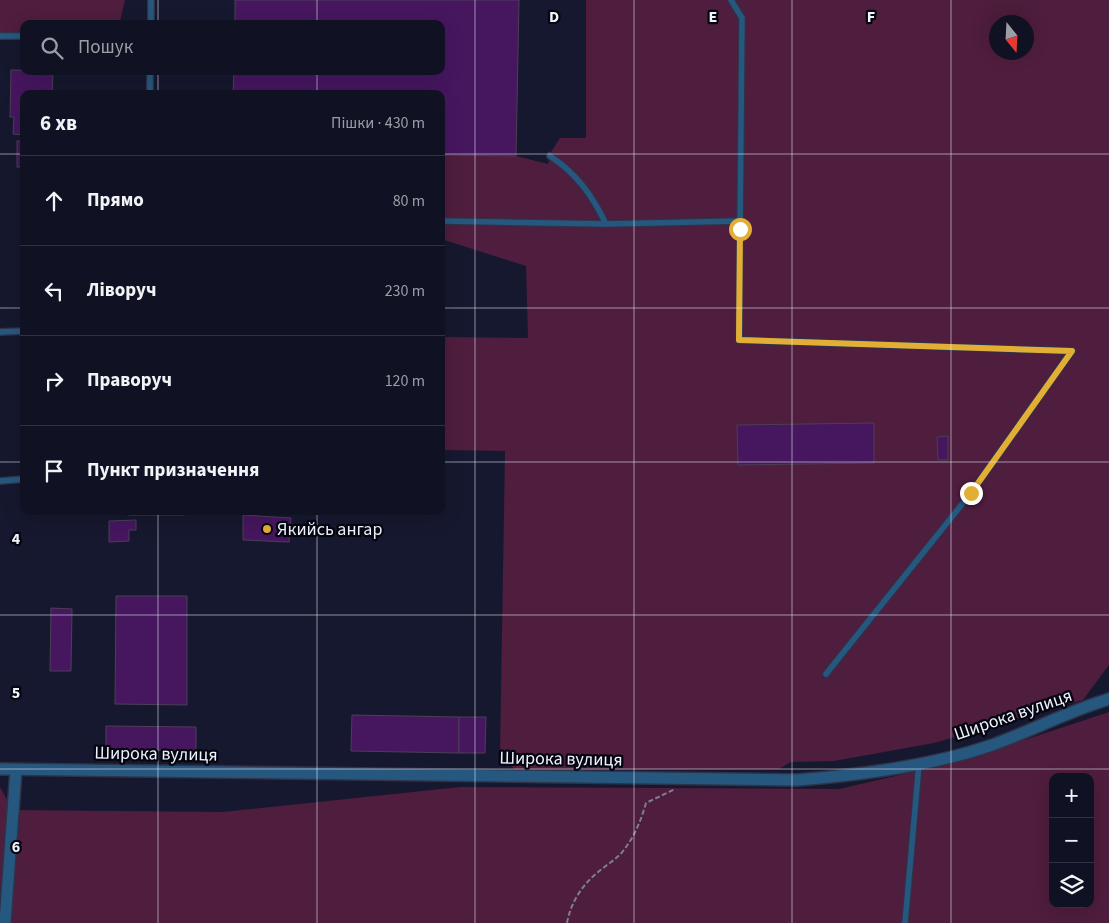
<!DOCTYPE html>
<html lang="uk">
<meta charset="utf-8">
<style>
:root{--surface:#101223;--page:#191b2b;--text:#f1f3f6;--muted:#9c9ea6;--line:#303241}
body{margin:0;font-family:"Source Sans 3",sans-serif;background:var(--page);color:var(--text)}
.controls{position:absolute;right:15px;bottom:15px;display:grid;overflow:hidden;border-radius:10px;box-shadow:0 5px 20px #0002}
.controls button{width:45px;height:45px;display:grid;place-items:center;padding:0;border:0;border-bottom:1px solid var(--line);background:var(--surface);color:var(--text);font:25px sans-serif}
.compass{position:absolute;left:989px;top:15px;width:45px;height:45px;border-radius:50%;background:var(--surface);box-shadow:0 5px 20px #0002;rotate:162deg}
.stop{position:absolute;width:15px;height:15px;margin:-11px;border:4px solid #e3ae35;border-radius:50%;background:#fff}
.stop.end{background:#e3ae35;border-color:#fff;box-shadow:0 1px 5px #0008}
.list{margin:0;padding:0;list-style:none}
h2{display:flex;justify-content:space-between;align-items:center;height:65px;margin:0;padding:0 20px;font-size:21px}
h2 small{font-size:16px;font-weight:400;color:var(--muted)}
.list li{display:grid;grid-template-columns:32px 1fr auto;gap:15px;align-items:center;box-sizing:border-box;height:90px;padding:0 20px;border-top:1px solid var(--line)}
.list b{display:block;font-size:19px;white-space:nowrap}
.list em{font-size:16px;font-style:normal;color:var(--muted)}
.icon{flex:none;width:28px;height:28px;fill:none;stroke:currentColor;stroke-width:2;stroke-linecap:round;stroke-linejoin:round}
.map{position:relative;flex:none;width:1109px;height:923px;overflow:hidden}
.search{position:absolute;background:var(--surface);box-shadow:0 5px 20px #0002;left:20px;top:20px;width:425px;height:55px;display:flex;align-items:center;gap:12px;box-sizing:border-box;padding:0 18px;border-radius:10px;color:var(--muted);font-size:19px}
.panel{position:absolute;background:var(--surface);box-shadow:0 5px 20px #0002;left:20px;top:90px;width:425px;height:425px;border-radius:10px}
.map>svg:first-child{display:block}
</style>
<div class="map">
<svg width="1109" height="923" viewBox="0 0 1109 923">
<rect width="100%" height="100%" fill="#16182f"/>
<g fill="#4f1d3d" fill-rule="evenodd">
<path d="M0,0H125L120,21L106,24H24V32H0Z"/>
<path d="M586,0H1109V665L1083,700L1011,720L1000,727H990L934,743L834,761L791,762L779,769L515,770L500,753L505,451L441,450V337L528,338L526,266L441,239V155L516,156L548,164L551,152L560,138H586ZM996,22H1026V52H996Z"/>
<path d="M1109,712V923H0V787L13,810L222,812L460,787L839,789L964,760ZM1053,777H1090V904H1053Z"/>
</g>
<g fill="#46165f" stroke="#4d3f57">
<path d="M235,0H519L516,156L441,155V94H233L234,71H441V24H235Z"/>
<path d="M11,70L53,71L52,94H24V135L13,134L14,117H10Z"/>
<rect x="17" y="141" width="7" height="26"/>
<path d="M874,423V463L738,465L737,425Z"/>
<path d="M948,436V460H938L937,437Z"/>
<rect x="129" y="511" width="55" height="4"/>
<path d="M243,515L291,518L289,542L243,540Z"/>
<path d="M136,520V530H129V541L109,542V521Z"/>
<path d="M116,596H187V705L115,704Z"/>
<path d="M51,608L72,609L71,671H50Z"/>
<path d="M352,715L459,717V753L351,751Z"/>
<path d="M459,717H486L485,753H459Z"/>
<path d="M106,726L196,727V750H106Z"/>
</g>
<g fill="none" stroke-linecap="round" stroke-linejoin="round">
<defs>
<g id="lane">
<path d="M731,0L742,18L739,340L1072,351L971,493L826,674"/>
<path d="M151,24V0"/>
<path d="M0,36H24"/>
<path d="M150,94V71"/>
<path d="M550,156C577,174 592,195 606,224"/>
<path d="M441,221L606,224L740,221"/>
<path d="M0,332L24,331"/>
<path d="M0,481L24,479"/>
<path d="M905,923L919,764"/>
</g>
<g id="street">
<path d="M0,769L797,780C860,775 932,766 992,745C1031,731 1069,711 1109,699"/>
<path d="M5,923L16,770"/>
</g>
</defs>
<use href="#lane" stroke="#303248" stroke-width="8"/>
<use href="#street" stroke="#303248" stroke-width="14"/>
<path stroke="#7c7f91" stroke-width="2" stroke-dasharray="5 2.5" stroke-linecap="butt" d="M567,923C571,901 584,882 602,869C609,863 618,858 623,851C635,836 641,820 646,803L675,789"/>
<use href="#lane" stroke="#26587f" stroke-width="5.5"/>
<use href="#street" stroke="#26587f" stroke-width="11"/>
</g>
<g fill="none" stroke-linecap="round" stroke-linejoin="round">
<path stroke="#e3ae35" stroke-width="6" d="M740,229L739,340L1072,351L971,493"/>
</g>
<path fill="none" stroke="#eff2ff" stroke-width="1" stroke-opacity="0.55" d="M158,0V24M317,0V24M475,0V923M634,0V923M792,0V923M951,0V923M158,71V94M317,71V94M0,154H24M441,154H1109M0,308H24M441,308H1109M0,462H24M441,462H1109M158,511V923M317,511V923M0,615H1109M0,769H1109"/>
<circle fill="#e3ae35" stroke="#04050e" stroke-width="2" cx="267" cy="529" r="5"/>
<g text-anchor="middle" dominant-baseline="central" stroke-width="4.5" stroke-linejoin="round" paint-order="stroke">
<g font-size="18" fill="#eff2ff" stroke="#04050e" text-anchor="start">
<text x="277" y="529">Якийсь ангар</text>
</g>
<g font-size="18" fill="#eff2ff" stroke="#04050e">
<text transform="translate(1013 715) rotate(-19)">Широка вулиця</text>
<text transform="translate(156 754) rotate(1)">Широка вулиця</text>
<text transform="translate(561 759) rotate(1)">Широка вулиця</text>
</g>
</g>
<g font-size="16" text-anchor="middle" font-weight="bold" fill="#eff2ff" stroke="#04050e" stroke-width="4.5" stroke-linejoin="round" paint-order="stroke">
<text x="554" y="22">D</text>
<text x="713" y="22">E</text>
<text x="871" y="22">F</text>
<text x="16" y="544">4</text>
<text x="16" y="698">5</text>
<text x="16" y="852">6</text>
</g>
</svg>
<div class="controls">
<button>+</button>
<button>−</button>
<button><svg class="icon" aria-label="layers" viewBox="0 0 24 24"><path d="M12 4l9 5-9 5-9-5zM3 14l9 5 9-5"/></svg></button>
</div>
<svg class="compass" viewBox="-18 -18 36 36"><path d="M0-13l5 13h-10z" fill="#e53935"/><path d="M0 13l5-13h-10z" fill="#9c9ea6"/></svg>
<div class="stop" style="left:740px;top:229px"></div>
<div class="stop end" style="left:971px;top:493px"></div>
<div class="search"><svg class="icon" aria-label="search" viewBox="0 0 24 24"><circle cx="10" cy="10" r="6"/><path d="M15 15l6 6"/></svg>Пошук</div>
<section class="panel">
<h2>6 хв<small>Пішки · 430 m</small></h2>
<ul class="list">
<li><svg class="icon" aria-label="ahead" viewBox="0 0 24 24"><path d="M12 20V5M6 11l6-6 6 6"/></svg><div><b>Прямо</b></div><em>80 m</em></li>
<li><svg class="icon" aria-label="left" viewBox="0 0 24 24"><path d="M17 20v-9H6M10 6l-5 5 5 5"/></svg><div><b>Ліворуч</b></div><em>230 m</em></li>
<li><svg class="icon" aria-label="right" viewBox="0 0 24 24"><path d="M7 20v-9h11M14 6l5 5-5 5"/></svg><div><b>Праворуч</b></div><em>120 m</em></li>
<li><svg class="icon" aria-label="arrive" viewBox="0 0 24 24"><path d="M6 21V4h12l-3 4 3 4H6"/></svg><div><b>Пункт призначення</b></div></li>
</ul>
</section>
</div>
